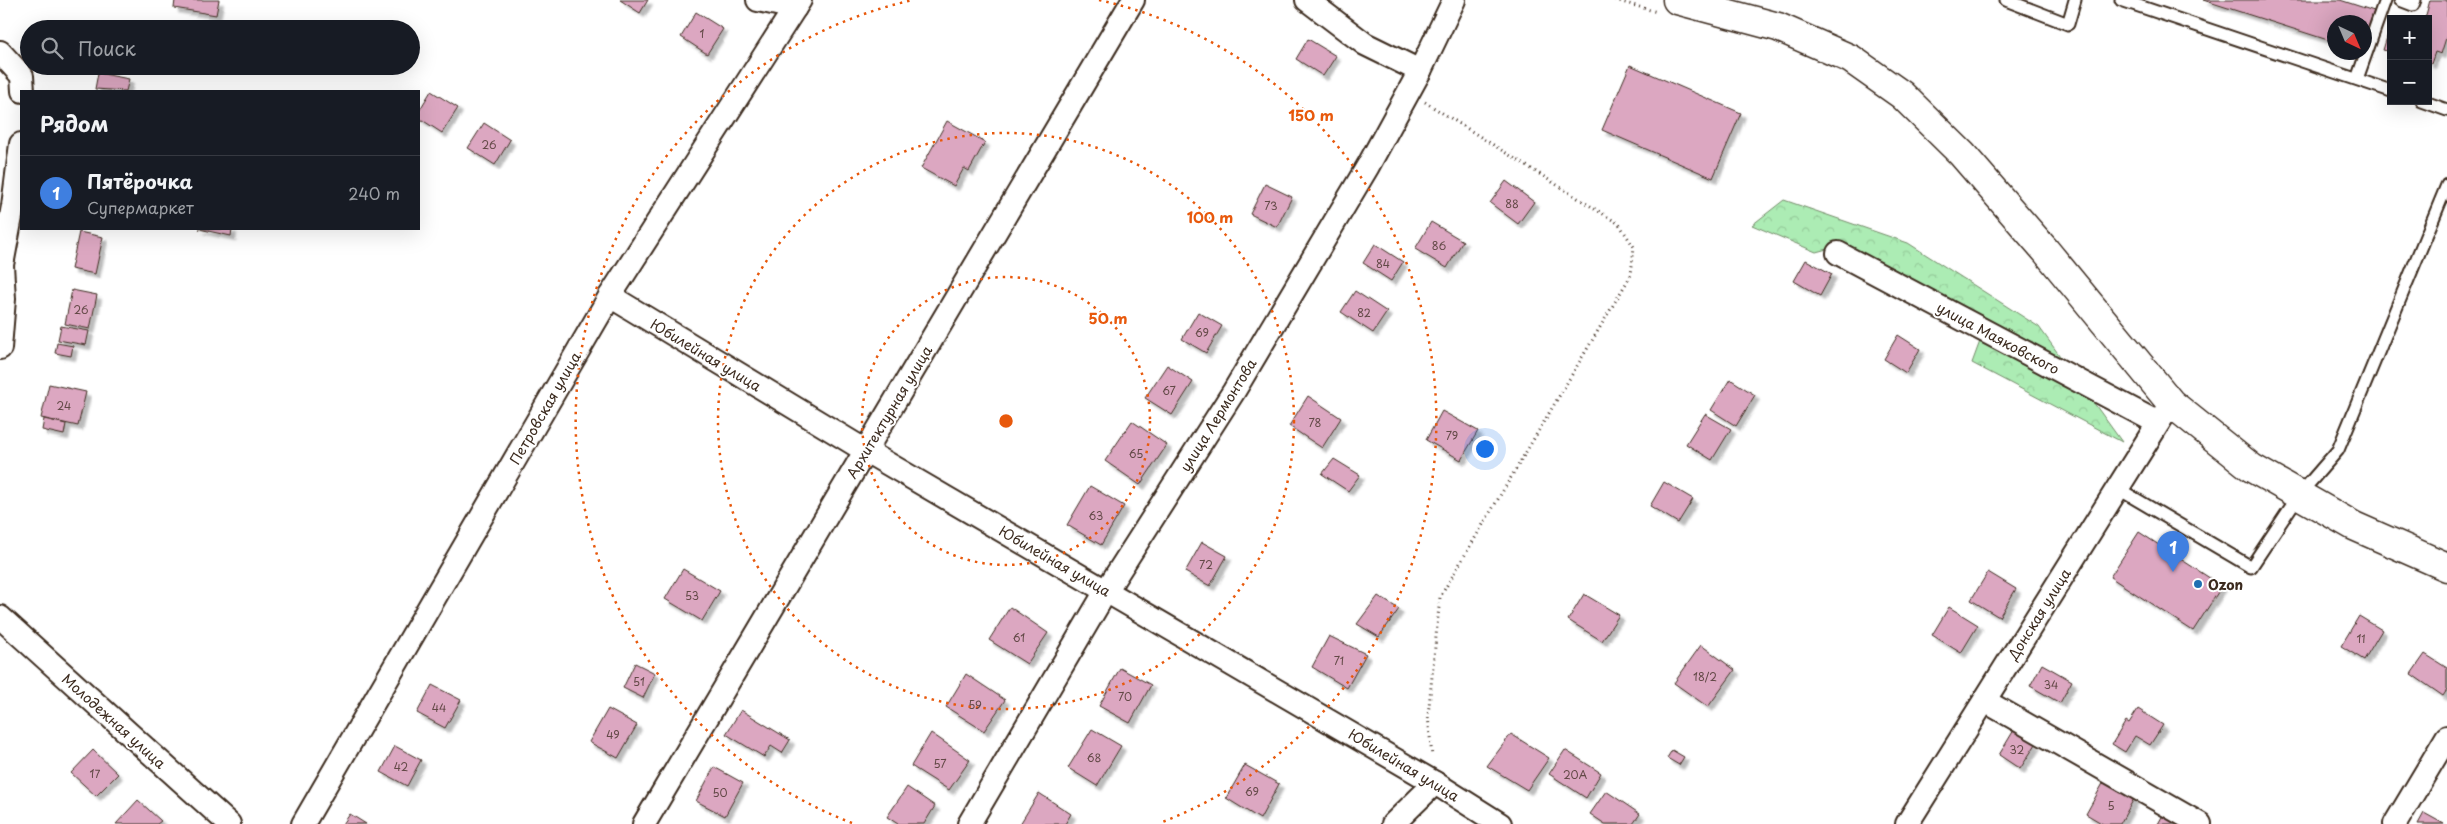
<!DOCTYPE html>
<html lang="ru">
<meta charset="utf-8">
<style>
:root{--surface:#171b24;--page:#20242c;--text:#f1f3f6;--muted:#9ea1a6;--line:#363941;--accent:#0f766e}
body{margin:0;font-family:"Playpen Sans",sans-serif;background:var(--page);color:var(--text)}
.controls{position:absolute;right:15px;top:15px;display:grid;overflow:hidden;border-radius:0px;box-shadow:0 5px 20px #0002}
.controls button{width:45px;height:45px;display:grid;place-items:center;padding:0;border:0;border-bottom:1px solid var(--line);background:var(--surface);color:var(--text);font:25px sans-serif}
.compass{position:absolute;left:2327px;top:15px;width:45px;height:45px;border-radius:50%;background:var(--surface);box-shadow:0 5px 20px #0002;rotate:136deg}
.you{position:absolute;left:1484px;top:448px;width:18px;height:18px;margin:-12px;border:4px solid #fff;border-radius:50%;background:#1a73e8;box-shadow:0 0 0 8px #1a73e833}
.badge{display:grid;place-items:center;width:32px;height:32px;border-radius:50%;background:var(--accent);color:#fff;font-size:16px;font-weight:700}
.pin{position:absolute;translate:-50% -41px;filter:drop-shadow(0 1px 2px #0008)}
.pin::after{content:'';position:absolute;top:26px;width:18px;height:15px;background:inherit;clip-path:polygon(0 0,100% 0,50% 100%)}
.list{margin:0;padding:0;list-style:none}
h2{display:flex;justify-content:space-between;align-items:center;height:65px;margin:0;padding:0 20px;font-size:21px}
h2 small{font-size:16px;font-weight:400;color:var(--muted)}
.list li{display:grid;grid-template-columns:32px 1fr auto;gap:15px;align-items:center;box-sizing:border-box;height:75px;padding:0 20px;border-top:1px solid var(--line)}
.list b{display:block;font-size:19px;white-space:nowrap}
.list p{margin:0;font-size:16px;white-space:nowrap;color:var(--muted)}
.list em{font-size:16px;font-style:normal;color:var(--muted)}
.icon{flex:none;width:28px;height:28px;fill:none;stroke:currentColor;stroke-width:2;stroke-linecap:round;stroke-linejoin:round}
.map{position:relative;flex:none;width:2447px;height:824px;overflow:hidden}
.search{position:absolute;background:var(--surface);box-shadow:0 5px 20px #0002;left:20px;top:20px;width:400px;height:55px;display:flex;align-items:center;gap:12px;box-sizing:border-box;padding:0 18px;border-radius:28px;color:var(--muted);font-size:19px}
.panel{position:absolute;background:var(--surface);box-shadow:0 5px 20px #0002;left:20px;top:90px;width:400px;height:140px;border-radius:0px}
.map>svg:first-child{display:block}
</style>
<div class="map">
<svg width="2447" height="824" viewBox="0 0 2447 824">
<defs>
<pattern id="forest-crowns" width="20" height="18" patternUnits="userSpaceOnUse" patternTransform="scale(1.25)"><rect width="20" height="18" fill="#acecb4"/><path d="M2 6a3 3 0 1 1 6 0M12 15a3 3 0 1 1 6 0" fill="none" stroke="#95cb9a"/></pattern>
<filter id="shadow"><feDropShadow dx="4.5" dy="4.5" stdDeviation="1" flood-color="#0004"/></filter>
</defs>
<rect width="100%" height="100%" fill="#fff"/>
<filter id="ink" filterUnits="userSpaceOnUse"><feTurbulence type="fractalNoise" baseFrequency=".02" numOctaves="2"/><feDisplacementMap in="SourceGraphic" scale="10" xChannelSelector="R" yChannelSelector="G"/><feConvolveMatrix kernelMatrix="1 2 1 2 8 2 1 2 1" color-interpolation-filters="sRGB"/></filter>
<g filter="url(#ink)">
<path fill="url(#forest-crowns)" stroke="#748b69" d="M1784,200L1908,243L2039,327L2122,442L1972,363L1986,325L1838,246L1816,252L1752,225Z"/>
<g fill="#dca7c1" stroke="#3b2a1e" filter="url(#shadow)">
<path d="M175,0H219L216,15L174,8Z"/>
<path d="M620,0H648L640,13Z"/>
<path d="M2203,0H2340L2374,11L2364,39V22H2334V42Z"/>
<path d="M2430,0H2447V35L2441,54L2435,52L2431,64L2428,63V19H2425Z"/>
<path d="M696,12L723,29L707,54L681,37Z"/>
<path d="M2391,24V52L2383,50Z"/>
<path d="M1308,39L1336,56L1323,76L1296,59Z"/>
<path d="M1630,65L1741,113L1713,178L1602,130Z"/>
<path d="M98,73L129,79L126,91L95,89Z"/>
<path d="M431,91L458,108L442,133L419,118V111Z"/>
<path d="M947,121L985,142L969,171L964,168L954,186L921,168Z"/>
<path d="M484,123L510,140L495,165L468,148Z"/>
<path d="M1506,181L1534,202L1518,224L1490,203Z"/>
<path d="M1265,184L1292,197L1277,227L1250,214Z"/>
<path d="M1431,222L1463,241L1447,268L1415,249Z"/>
<path d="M199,229H232L231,236Z"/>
<path d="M79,232L103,237L95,274L71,269Z"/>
<path d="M1375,244L1403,262L1391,281L1363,263Z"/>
<path d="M1806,260L1832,274L1820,296L1794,281Z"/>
<path d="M72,290L97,295L90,329L65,324Z"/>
<path d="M1355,291L1387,312L1373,333L1341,312Z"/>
<path d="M1198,312L1222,326L1206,353L1182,339Z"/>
<path d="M61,326L89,331L86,345L58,340Z"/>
<path d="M1898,335L1920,349L1906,373L1884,359Z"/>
<path d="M57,343L73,346L71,356L55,353Z"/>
<path d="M1167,365L1193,382L1172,415L1145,398Z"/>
<path d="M1730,379L1755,395L1736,426L1711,410Z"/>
<path d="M49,384L86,392L78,426L41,418Z"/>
<path d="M1308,396L1341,418L1322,448L1289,426Z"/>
<path d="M1442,411L1478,431L1461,460L1426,440Z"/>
<path d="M1705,414L1731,429L1712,460L1686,444Z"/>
<path d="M44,419L66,424L64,435L42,430Z"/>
<path d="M1132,421L1167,445L1140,485L1105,461Z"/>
<path d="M1334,459L1360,475L1348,491L1322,474Z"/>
<path d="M1664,482L1693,499L1678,523L1650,506Z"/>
<path d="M1090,486L1124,506L1101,545L1067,525Z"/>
<path d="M2139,532L2222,586L2193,631L2110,577Z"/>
<path d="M1202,542L1227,556L1210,586L1185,572Z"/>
<path d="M683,569L720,591L702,621L665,599Z"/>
<path d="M1988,572L2016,589L1999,617L1971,600Z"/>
<path d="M1584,594L1619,615L1602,641L1568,620Z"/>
<path d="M1378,596L1399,609L1379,637L1357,624Z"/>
<path d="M1010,607L1048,633L1027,664L989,640Z"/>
<path d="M1949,607L1978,625L1961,653L1932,635Z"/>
<path d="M2359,616L2382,630L2364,660L2341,646Z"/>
<path d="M1329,636L1366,654L1347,688L1312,667Z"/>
<path d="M1701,645L1735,670L1708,707L1674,683Z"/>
<path d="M2425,654L2447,668V690L2443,696L2411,674Z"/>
<path d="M635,663L655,673L643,698L623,688Z"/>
<path d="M2042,664L2072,681L2060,703L2030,686Z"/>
<path d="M1120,668L1151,685L1130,723L1099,706Z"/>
<path d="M966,674L1005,700L984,731L946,707Z"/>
<path d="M432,685L461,700L445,728L417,713Z"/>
<path d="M608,709L637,725L618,758L589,742Z"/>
<path d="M2138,709L2163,725L2150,745L2135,736L2125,752L2112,744L2126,721L2129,723Z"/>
<path d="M741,710L790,740L782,753L771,746L764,757L726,734Z"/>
<path d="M1092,729L1121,746L1097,786L1068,768Z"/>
<path d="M2014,730L2036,744L2020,769L1999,755Z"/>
<path d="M931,733L970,760L949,790L911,766Z"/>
<path d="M1511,734L1549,758L1527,790L1487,766Z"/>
<path d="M395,746L421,760L407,786L381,772Z"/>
<path d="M93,750L118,774L96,796L71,773Z"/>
<path d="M1565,750L1601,773L1586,798L1549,774Z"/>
<path d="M1672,750L1684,757L1679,765L1667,758Z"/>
<path d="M1245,765L1279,784L1260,819L1226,798Z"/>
<path d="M714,767L743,783L725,816L696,801Z"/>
<path d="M2106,778L2136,795L2120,824H2103L2086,814Z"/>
<path d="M907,787L935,806L924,824H898L887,817Z"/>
<path d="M1606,791L1640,814L1633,824H1605L1590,814Z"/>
<path d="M1039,793L1071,814L1065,824H1020Z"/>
<path d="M138,800L161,821L157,824H116Z"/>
<path d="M2424,813L2444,824H2418Z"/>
<path d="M350,814L366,824H343Z"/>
<path d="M2163,815L2179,824H2158Z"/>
</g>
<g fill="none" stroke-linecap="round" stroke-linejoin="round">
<defs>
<g id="lane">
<path d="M2006,0L2068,24L2075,0"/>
<path d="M2121,0L2391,91"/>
<path d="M2400,0L2413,5L2415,0"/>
<path d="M2357,79L2385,0"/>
<path d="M2422,101L2447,110"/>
<path d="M2117,488L2251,567L2299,495L2338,450L2447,185"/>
</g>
<g id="street">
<path d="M758,0L795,8"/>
<path d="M1307,0L1365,44L1420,71"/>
<path d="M0,52L22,76L23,91"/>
<path d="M1838,253L2158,423"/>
<path d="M610,296L866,451L1435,783L1500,824"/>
<path d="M0,348L4,299L2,265L13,206L21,144"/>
<path d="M0,617L229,824"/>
<path d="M1985,701L2200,824"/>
<path d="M303,824L610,296L800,0"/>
<path d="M644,824L1133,0"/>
<path d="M969,824L1106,591L1234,391L1368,166L1420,71L1454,0"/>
<path d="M1393,824L1435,783"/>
<path d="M1907,824L2171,403"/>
<path d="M2395,824L2447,737"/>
</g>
<path id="secondary" d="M1677,0L1778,27L1851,59L1902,95L1962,154L2046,251L2171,403L2252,468L2354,526L2447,567"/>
</defs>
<use href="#lane" stroke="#3b2a1e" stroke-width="15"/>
<use href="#street" stroke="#3b2a1e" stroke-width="26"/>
<use href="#secondary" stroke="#3b2a1e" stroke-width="31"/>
<g stroke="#3b2a1e" stroke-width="3" stroke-dasharray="1 4" stroke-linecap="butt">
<path d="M1615,0L1657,12"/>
<path d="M1425,102L1619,224L1634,247L1631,275L1440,597L1428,716L1432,757"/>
</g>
<use href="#lane" stroke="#fff" stroke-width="11"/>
<use href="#street" stroke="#fff" stroke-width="22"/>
<use href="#secondary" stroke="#fff" stroke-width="28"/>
</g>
</g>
<g fill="none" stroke="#e8590c" stroke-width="2.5" stroke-dasharray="2.5 5">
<circle cx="1006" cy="421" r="144"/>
<circle cx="1006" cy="421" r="288"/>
<path d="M852 823A431 431 0 0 1 913 0M1099 0A431 431 0 0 1 1160 823"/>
</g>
<circle fill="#1f6fb2" stroke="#fff" stroke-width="2" cx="2198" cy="584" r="5"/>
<g text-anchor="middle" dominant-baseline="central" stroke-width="4" stroke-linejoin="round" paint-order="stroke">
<g font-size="11" fill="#634947">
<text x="702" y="33">1</text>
<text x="489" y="144">26</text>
<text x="1512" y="203">88</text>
<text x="1271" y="205">73</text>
<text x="1439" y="245">86</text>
<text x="1383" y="263">84</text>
<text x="81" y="309">26</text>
<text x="1364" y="312">82</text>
<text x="1202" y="332">69</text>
<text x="1169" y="390">67</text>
<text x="64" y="405">24</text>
<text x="1315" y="422">78</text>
<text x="1452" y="435">79</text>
<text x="1136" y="453">65</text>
<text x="1096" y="515">63</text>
<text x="1206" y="564">72</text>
<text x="692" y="595">53</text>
<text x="1019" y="637">61</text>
<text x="2361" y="638">11</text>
<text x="1339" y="660">71</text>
<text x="1705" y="676">18/2</text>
<text x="639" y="681">51</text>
<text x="2051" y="684">34</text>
<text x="1125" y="696">70</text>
<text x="975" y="704">59</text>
<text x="439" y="707">44</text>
<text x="613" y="734">49</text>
<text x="2017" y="749">32</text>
<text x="1094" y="757">68</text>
<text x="940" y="763">57</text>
<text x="401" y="766">42</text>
<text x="95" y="773">17</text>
<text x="1575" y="774">20А</text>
<text x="1252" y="791">69</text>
<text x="720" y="792">50</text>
<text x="2111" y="805">5</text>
</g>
<g font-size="14" fill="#3b2a1e" stroke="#fff">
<text transform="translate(1998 338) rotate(28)">улица Маяковского</text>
<text transform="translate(706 355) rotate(31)">Юбилейная улица</text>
<text transform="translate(545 408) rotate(-60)">Петровская улица</text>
<text transform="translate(889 412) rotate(-59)">Архитектурная улица</text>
<text transform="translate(1218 415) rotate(-58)">улица Лермонтова</text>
<text transform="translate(1055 561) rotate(30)">Юбилейная улица</text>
<text transform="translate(2039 614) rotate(-58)">Донская улица</text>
<text transform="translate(114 721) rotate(42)">Молодежная улица</text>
<text transform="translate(1404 765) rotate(31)">Юбилейная улица</text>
</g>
<g font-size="14" font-weight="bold" fill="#3b2a1e" stroke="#fff" text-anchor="start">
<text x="2208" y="584">Ozon</text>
</g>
</g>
<circle cx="1006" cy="421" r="8" fill="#e8590c" stroke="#fff" stroke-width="2.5"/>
<g font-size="15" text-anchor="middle" font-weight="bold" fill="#e8590c" stroke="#fff" stroke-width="4" stroke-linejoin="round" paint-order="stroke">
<text x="1311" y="121">150 m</text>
<text x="1210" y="223">100 m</text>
<text x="1108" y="324">50 m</text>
</g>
</svg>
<div class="controls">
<button>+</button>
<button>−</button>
</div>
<svg class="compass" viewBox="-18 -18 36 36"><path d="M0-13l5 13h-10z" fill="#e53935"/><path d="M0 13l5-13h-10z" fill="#9ea1a6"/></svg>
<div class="you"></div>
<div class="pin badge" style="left:2173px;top:572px;background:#3f7fe0">1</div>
<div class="search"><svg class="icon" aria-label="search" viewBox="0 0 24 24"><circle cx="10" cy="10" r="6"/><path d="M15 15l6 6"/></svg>Поиск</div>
<section class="panel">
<h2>Рядом<small></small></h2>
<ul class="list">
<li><span class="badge" style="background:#3f7fe0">1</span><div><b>Пятёрочка</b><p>Супермаркет</p></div><em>240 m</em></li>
</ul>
</section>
</div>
